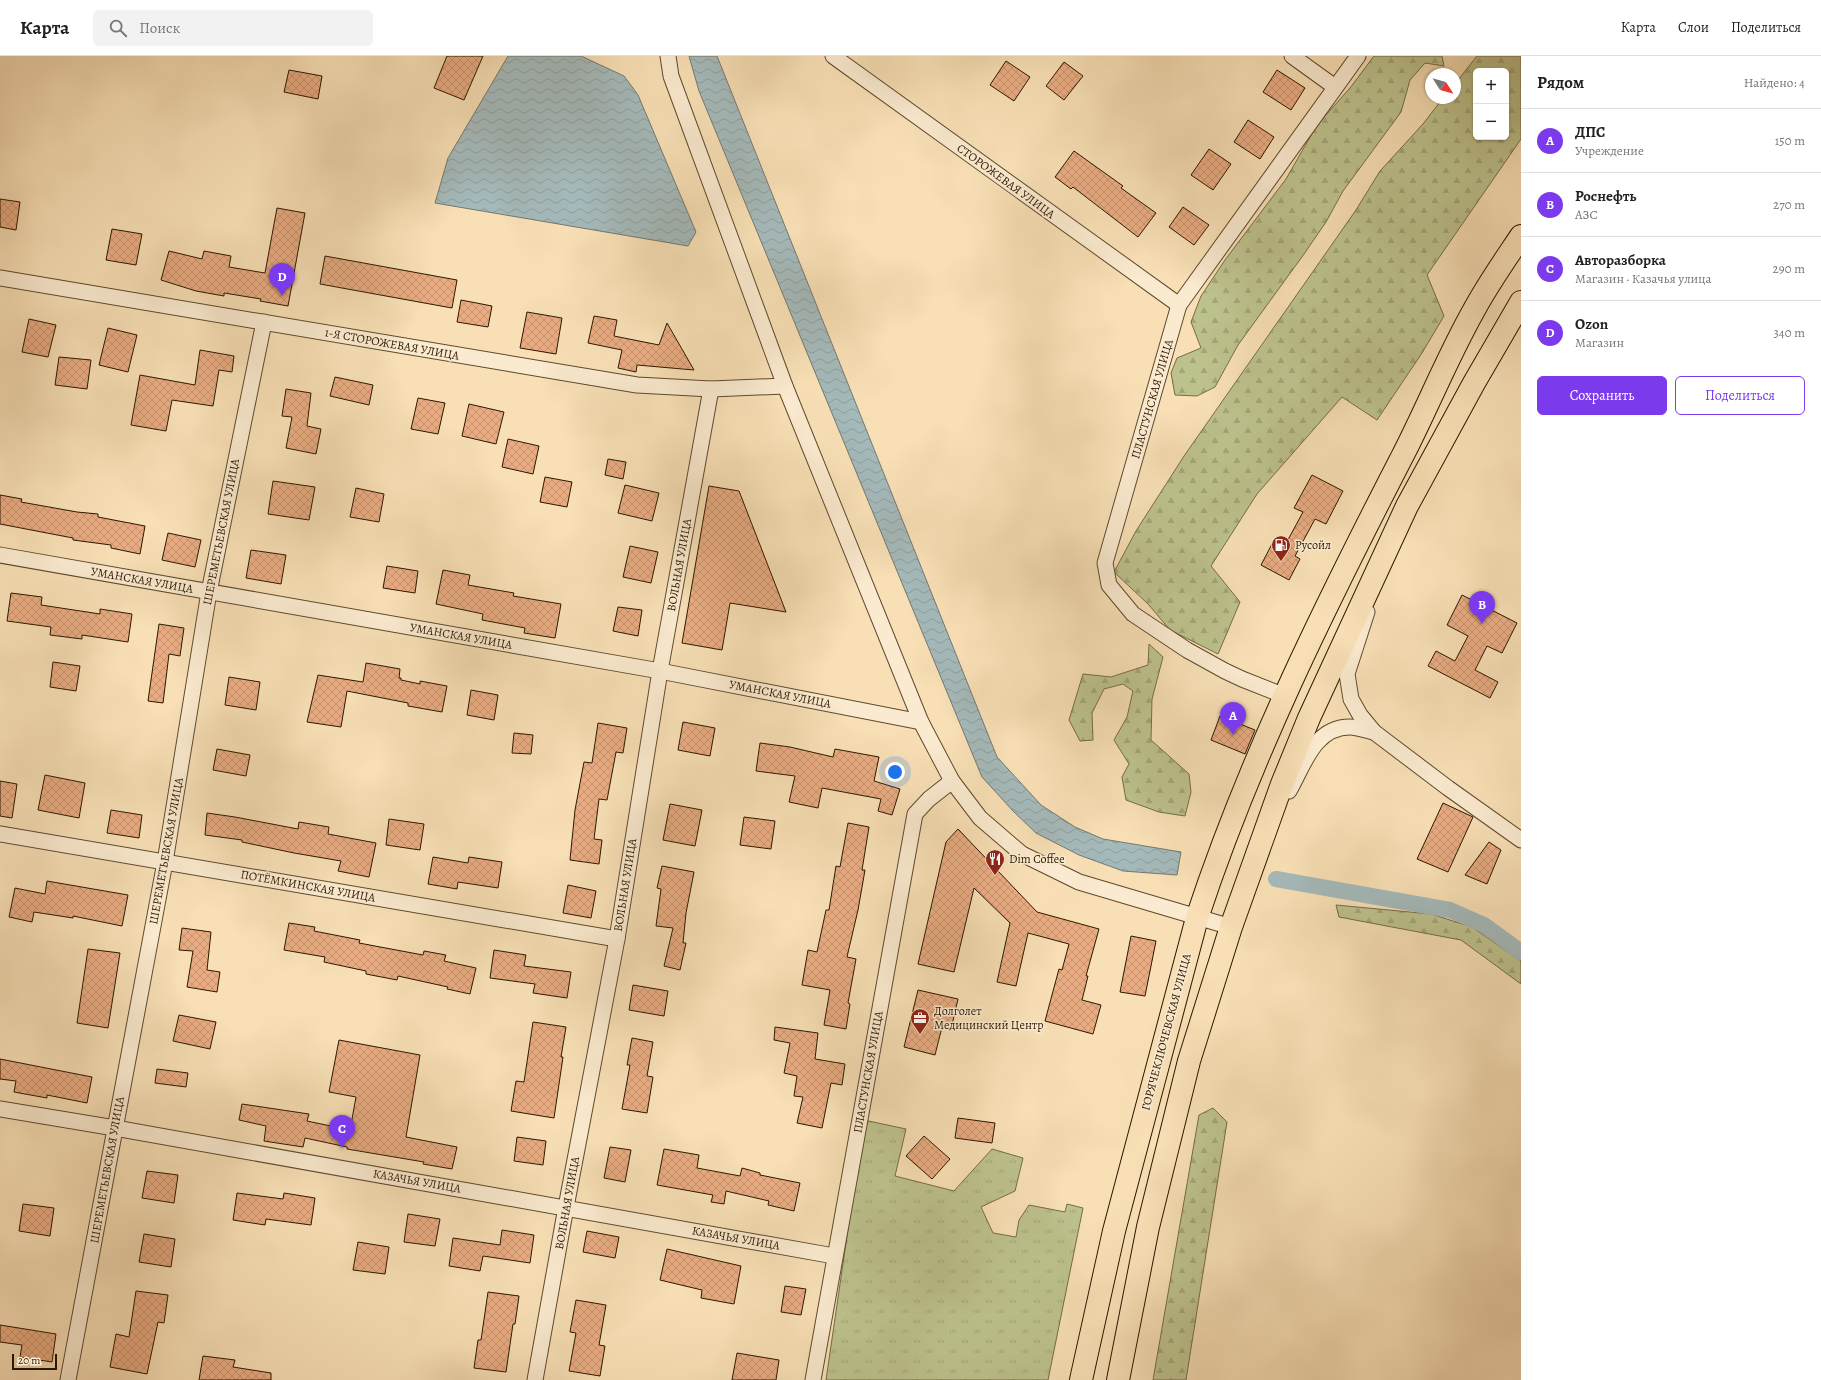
<!DOCTYPE html>
<html lang="ru">
<meta charset="utf-8">
<style>
:root{--surface:#fff;--page:#f2f2f2;--text:#222;--muted:#767676;--line:#e0e0e0;--accent:#7c3aed}
body{margin:0;font-family:Alegreya,serif;background:var(--page);color:var(--text)}
.controls{position:absolute;right:12px;top:12px;display:grid;overflow:hidden;border-radius:6px;box-shadow:0 1px 3px #0004}
.controls button{width:36px;height:36px;display:grid;place-items:center;padding:0;border:0;border-bottom:1px solid var(--line);background:var(--surface);color:var(--text);font:20px sans-serif}
.compass{position:absolute;left:1425px;top:12px;width:36px;height:36px;border-radius:50%;background:var(--surface);box-shadow:0 1px 3px #0004;rotate:126deg}
.scale{position:absolute;left:12px;bottom:10px;width:45px;box-sizing:border-box;padding-left:4px;border:2px solid #2c1700;border-top:0;font-size:11px;line-height:14px;white-space:nowrap;color:#2c1700;-webkit-text-stroke:3px #faeacf;paint-order:stroke}
.you{position:absolute;left:895px;top:716px;width:14px;height:14px;margin:-10px;border:3px solid #fff;border-radius:50%;background:#1a73e8;box-shadow:0 0 0 6px #1a73e833}
.badge{display:grid;place-items:center;width:26px;height:26px;border-radius:50%;background:var(--accent);color:#fff;font-size:13px;font-weight:700}
.pin{position:absolute;translate:-50% -33px;filter:drop-shadow(0 1px 2px #0008)}
.pin::after{content:'';position:absolute;top:21px;width:14px;height:12px;background:inherit;clip-path:polygon(0 0,100% 0,50% 100%)}
.list{margin:0;padding:0;list-style:none}
h2{display:flex;justify-content:space-between;align-items:center;height:52px;margin:0;padding:0 16px;font-size:17px}
h2 small{font-size:13px;font-weight:400;color:var(--muted)}
.list li{display:grid;grid-template-columns:26px 1fr auto;gap:12px;align-items:center;box-sizing:border-box;height:64px;padding:0 16px;border-top:1px solid var(--line)}
.list b{display:block;font-size:15px;white-space:nowrap}
.list p{margin:0;font-size:13px;white-space:nowrap;color:var(--muted)}
.list em{font-size:13px;font-style:normal;color:var(--muted)}
.actions{display:flex;gap:8px;padding:12px 16px}
.actions a{flex:1;padding:9px 0;border:1px solid var(--accent);border-radius:6px;text-align:center;font-size:14px;color:var(--accent)}
.actions .main{background:var(--accent);color:#fff}
.icon{flex:none;width:22px;height:22px;fill:none;stroke:currentColor;stroke-width:2;stroke-linecap:round;stroke-linejoin:round}
.map{position:relative;flex:none;width:1521px;height:1324px;overflow:hidden}
header{display:flex;align-items:center;gap:24px;box-sizing:border-box;height:56px;padding:0 20px;background:var(--surface);border-bottom:1px solid var(--line)}
header strong{font-size:19px}
nav{display:flex;gap:22px;margin-inline-start:auto;font-size:14px}
.search{width:280px;height:36px;background:var(--page);display:flex;align-items:center;gap:10px;box-sizing:border-box;padding:0 14px;border-radius:6px;color:var(--muted);font-size:15px}
main{display:flex}
aside{flex:1;background:var(--surface)}
.map>svg:first-child{display:block}
</style>
<header>
<strong>Карта</strong>
<div class="search"><svg class="icon" aria-label="search" viewBox="0 0 24 24"><circle cx="10" cy="10" r="6"/><path d="M15 15l6 6"/></svg>Поиск</div>
<nav><a>Карта</a><a>Слои</a><a>Поделиться</a></nav>
</header>
<main>
<div class="map">
<svg width="1521" height="1324" viewBox="0 0 1521 1324">
<defs>
<pattern id="forest-firs" width="22" height="20" patternUnits="userSpaceOnUse"><rect width="22" height="20" fill="#bdc28d"/><path d="M5 1l3.5 6h-7zM16 11l3.5 6h-7z" fill="#a3a678"/></pattern>
<pattern id="park-tufts" width="24" height="20" patternUnits="userSpaceOnUse"><rect width="24" height="20" fill="#bdc28d"/><path d="M3 7l-1-3M5 7V3M7 7l1-3M15 17l-1-3M17 17v-4M19 17l1-3" fill="none" stroke="#a3a678"/></pattern>
<pattern id="water-waves" width="16" height="10" patternUnits="userSpaceOnUse"><rect width="16" height="10" fill="#a4b9ba"/><path d="M0 5q4-4 8 0t8 0" fill="none" stroke="#8d9e9e"/></pattern>
<pattern id="building-cross-hatch" width="8" height="8" patternUnits="userSpaceOnUse"><rect width="8" height="8" fill="#e9ac82"/><path d="M0 0l8 8M0 8l8-8" fill="none" stroke="#c8936e"/></pattern>
</defs>
<rect width="100%" height="100%" fill="#f8dfb5"/>
<filter id="stains"><feTurbulence type="fractalNoise" baseFrequency=".005" numOctaves="4"/><feColorMatrix values="0 0 0 0 .2 0 0 0 0 .09 0 0 0 0 .02 0 0 0 .5 -.17"/></filter>
<radialGradient id="worn" r=".72"><stop offset=".6" stop-color="#630" stop-opacity="0"/><stop offset="1" stop-color="#630" stop-opacity=".3"/></radialGradient>
<g fill="url(#forest-firs)" stroke="#746c46" fill-rule="evenodd">
<path d="M1374,0H1442L1444,10L1425,7L1410,24L1401,56L1343,135L1326,166L1304,198L1238,289L1215,331L1197,340L1175,339L1171,317L1177,302L1201,292L1191,266L1201,240L1225,204L1286,123L1317,69L1350,32Z"/>
<path d="M1477,0H1521V83L1427,219L1444,260L1422,297L1377,364L1342,341L1257,438L1211,510L1240,546L1218,598L1170,574L1148,548L1114,516L1136,475L1184,400L1356,154L1380,115L1423,68L1443,42H1455V28ZM1476,15H1506V81H1476Z"/>
<path d="M1149,588L1163,601L1152,643L1151,684L1189,718L1191,736L1185,760L1159,756L1126,744L1122,721L1129,708L1114,684L1127,661L1133,635L1123,628L1104,633L1092,657L1093,684L1080,685L1069,664L1083,618L1111,621L1148,609Z"/>
<path d="M1336,849L1431,858L1472,871L1521,905V928L1461,884L1339,861Z"/>
<path d="M1213,1052L1227,1066L1186,1324H1153L1199,1059Z"/>
</g>
<path fill="url(#park-tufts)" stroke="#746c46" d="M864,1064L906,1073L895,1120L954,1135L992,1093L1023,1102L1015,1135L981,1151L993,1177L1016,1181L1019,1164L1029,1149L1065,1156L1067,1148L1083,1152L1048,1324H826Z"/>
<g fill="url(#water-waves)" stroke="#747870">
<path d="M508,0H581L624,20L638,39L696,176L688,190L435,147L448,102Z"/>
<path d="M689,0H717L997,701L1041,749L1075,771L1103,783L1181,796L1177,819L1123,815L1079,799L1036,777L1013,755L982,721L699,35Z"/>
</g>
<g fill="none" stroke-linecap="round" stroke-linejoin="round">
<path stroke="#a4b9ba" stroke-width="16" d="M1276,823L1450,854L1484,869L1521,896"/>
</g>
<g fill="url(#building-cross-hatch)" stroke="#2c1700">
<path d="M447,0H483L464,44L434,32Z"/>
<path d="M1006,5L1030,21L1014,45L990,29Z"/>
<path d="M1064,6L1083,20L1064,44L1046,30Z"/>
<path d="M289,14L322,20L318,43L284,36Z"/>
<path d="M1277,14L1305,32L1291,54L1263,36Z"/>
<path d="M1248,64L1274,81L1260,103L1234,86Z"/>
<path d="M1209,93L1231,108L1213,134L1191,119Z"/>
<path d="M1074,95L1123,130L1121,132L1156,157L1138,181L1073,131L1071,133L1055,121Z"/>
<path d="M0,143L20,146L16,174L0,171Z"/>
<path d="M1183,151L1209,169L1194,189L1169,171Z"/>
<path d="M277,152L305,157L288,250L260,245L261,243L224,237V240L196,235L161,224L169,195L202,203L204,195L231,200L229,211L265,217Z"/>
<path d="M112,173L142,178L136,209L106,204Z"/>
<path d="M325,200L457,224L452,252L320,228Z"/>
<path d="M461,244L492,250L488,271L457,266Z"/>
<path d="M527,256L562,262L556,298L520,292Z"/>
<path d="M594,260L617,264L614,280L659,289L667,267L694,314L637,309L636,316L618,312L622,294L588,287Z"/>
<path d="M29,263L56,269L48,301L22,296Z"/>
<path d="M108,272L137,279L128,316L99,309Z"/>
<path d="M200,294L234,300L232,316L219,314L213,350L172,344L166,375L131,369L140,319L195,329Z"/>
<path d="M59,301L91,304L87,333L55,329Z"/>
<path d="M335,321L373,329L369,349L330,340Z"/>
<path d="M286,333L311,337L307,370L321,373L316,398L286,392L292,361L282,360Z"/>
<path d="M418,342L445,347L438,378L411,373Z"/>
<path d="M469,348L504,356L496,388L462,380Z"/>
<path d="M508,383L539,390L533,418L502,411Z"/>
<path d="M608,403L626,406L623,423L605,419Z"/>
<path d="M1312,419L1343,435L1326,468L1315,463L1295,500L1300,503L1289,524L1261,509L1272,488L1283,493L1303,456L1294,452Z"/>
<path d="M545,421L572,426L567,451L540,446Z"/>
<path d="M273,425L315,431L309,464L268,458Z"/>
<path d="M625,429L659,437L652,465L618,457Z"/>
<path d="M709,430L739,435L786,556L730,547L722,594L682,587Z"/>
<path d="M356,432L384,438L379,466L350,461Z"/>
<path d="M0,439L22,443L21,446L77,456L98,458V461L145,470L140,498L111,492V489L73,484V482L0,468Z"/>
<path d="M168,477L201,484L195,511L162,504Z"/>
<path d="M630,490L658,496L651,527L623,521Z"/>
<path d="M251,494L286,499L281,528L246,522Z"/>
<path d="M387,510L418,515L415,537L383,532Z"/>
<path d="M443,514L470,519L468,529L514,537L513,540L561,548L555,582L524,577L525,572L482,564L483,558L436,548Z"/>
<path d="M11,537L42,541L41,549L100,558V553L132,558L128,586L82,579V583L50,579L51,571L7,565Z"/>
<path d="M1462,539L1517,567L1502,597L1487,590L1475,614L1498,626L1490,642L1428,610L1436,595L1455,605L1468,580L1447,569Z"/>
<path d="M618,551L642,554L638,580L613,575Z"/>
<path d="M159,568L184,572L180,600L169,598L163,647L148,645Z"/>
<path d="M53,606L80,610L76,635L50,631Z"/>
<path d="M366,607L400,613L399,622H401V624L420,628V625L447,630L442,656L408,650V647L347,635L341,671L307,666L318,619L363,626Z"/>
<path d="M229,621L260,626L256,654L225,649Z"/>
<path d="M471,634L498,639L494,664L467,659Z"/>
<path d="M1220,660L1255,674L1245,698L1211,684Z"/>
<path d="M683,666L715,672L710,700L678,694Z"/>
<path d="M598,667L627,672L623,697L616,696L607,744L599,743L594,783L602,784L599,808L570,804L575,754L584,706L592,707Z"/>
<path d="M514,677L533,679L531,698L512,697Z"/>
<path d="M760,687L790,691L833,701L835,693L879,701L874,725L900,733L892,759L878,755L881,743L822,732L818,752L789,746L795,720L756,715Z"/>
<path d="M217,693L250,699L246,720L213,714Z"/>
<path d="M45,719L85,727L79,762L38,754Z"/>
<path d="M0,725L17,728L12,762L0,760Z"/>
<path d="M1443,747L1473,761L1448,816L1417,803Z"/>
<path d="M670,748L702,754L695,790L663,784Z"/>
<path d="M111,754L142,759L139,782L107,777Z"/>
<path d="M207,757L235,761L298,773L299,766L329,771L328,778L376,787L369,821L338,815L341,805L294,797L242,786V784L205,779Z"/>
<path d="M744,761L775,765L771,793L740,789Z"/>
<path d="M389,763L424,768L420,794L386,789Z"/>
<path d="M848,767L869,771L862,814H865L858,854L847,901L856,903L848,947L850,948L846,973L824,969L830,934L802,929L808,894L817,896L826,854H829L836,810L840,811Z"/>
<path d="M958,773L1037,856L1099,873L1086,920H1088L1082,944L1101,949L1093,978L1045,965L1059,913L1062,914L1069,888L1028,877L1016,930L997,926L1010,867L974,832L954,916L918,908L946,786Z"/>
<path d="M1489,786L1501,794L1487,828L1465,819Z"/>
<path d="M433,801L468,807L469,801L502,806L498,832L458,826L457,833L428,828Z"/>
<path d="M662,810L694,816L686,857L683,887H686L680,914L664,910L673,872L656,870L661,833L657,832Z"/>
<path d="M47,825L128,839L122,870L73,860V862L34,856L32,866L9,861L15,832L45,838Z"/>
<path d="M568,829L596,835L591,862L563,857Z"/>
<path d="M289,867L315,871L314,875L360,884L359,887L423,899L424,895L446,899L444,905L476,912L470,938L447,933L448,931L398,920L397,924L366,918V915L324,906L325,901L284,894Z"/>
<path d="M182,872L211,876L207,914L220,916L217,936L187,931L193,895L179,894Z"/>
<path d="M1131,880L1156,885L1145,940L1120,936Z"/>
<path d="M88,893L120,897L108,972L77,967Z"/>
<path d="M494,894L526,899L524,910L571,916L567,942L533,937L535,928L490,922Z"/>
<path d="M633,929L668,935L664,960L629,954Z"/>
<path d="M918,934L958,943L952,969L943,967L935,999L904,991Z"/>
<path d="M179,959L216,966L210,993L173,985Z"/>
<path d="M533,966L566,971L561,1001H563L554,1062L511,1055L516,1025L524,1026Z"/>
<path d="M775,971L818,977L815,1003L845,1008L842,1029L831,1027L822,1072L797,1067L803,1041L794,1040L797,1020L784,1017L790,987L774,984Z"/>
<path d="M632,982L653,986L647,1020L653,1021L647,1057L622,1053L630,1009H627Z"/>
<path d="M339,984L420,999L406,1081L457,1091L452,1113L423,1108L424,1106L347,1093V1091L305,1082L303,1091L264,1085L266,1070L239,1064L242,1048L309,1058L307,1065L350,1074L356,1041L329,1036Z"/>
<path d="M0,1003L92,1021L87,1047L47,1039V1042L14,1036L16,1025L0,1023Z"/>
<path d="M157,1013L188,1017L186,1031L155,1027Z"/>
<path d="M958,1062L995,1067L992,1087L955,1082Z"/>
<path d="M924,1080L950,1103L932,1123L906,1100Z"/>
<path d="M517,1081L546,1085L543,1109L514,1105Z"/>
<path d="M610,1091L631,1094L625,1126L604,1122Z"/>
<path d="M664,1093L699,1099L697,1112L740,1120L742,1112L760,1117V1119L800,1127L794,1155L768,1149L769,1145L726,1135L724,1148L711,1146L713,1139L657,1129Z"/>
<path d="M147,1115L178,1119L174,1147L142,1142Z"/>
<path d="M237,1137L283,1143L284,1137L315,1142L311,1169L266,1163L265,1169L233,1164Z"/>
<path d="M23,1148L54,1152L50,1180L19,1175Z"/>
<path d="M408,1158L440,1163L435,1190L404,1186Z"/>
<path d="M502,1174L534,1179L530,1207L483,1200L480,1215L449,1210L453,1182L500,1189Z"/>
<path d="M587,1175L619,1181L615,1202L583,1196Z"/>
<path d="M144,1178L175,1183L171,1211L139,1206Z"/>
<path d="M358,1186L389,1191L385,1218L353,1214Z"/>
<path d="M667,1193L741,1210L734,1248L701,1242L702,1234L660,1224Z"/>
<path d="M785,1230L806,1233L801,1259L781,1256Z"/>
<path d="M136,1235L168,1239L164,1267L158,1266L147,1318L110,1311L116,1278L129,1281Z"/>
<path d="M488,1236L519,1240L515,1268H513L506,1316L474,1312L478,1284H481Z"/>
<path d="M576,1244L606,1249L599,1289L605,1290L600,1320L569,1315L576,1277L570,1276Z"/>
<path d="M0,1269L56,1278L52,1306L20,1301L22,1289L0,1286Z"/>
<path d="M737,1297L779,1304L776,1324H732Z"/>
<path d="M203,1300L235,1304L233,1311L271,1317V1324H199Z"/>
</g>
<g fill="none" stroke-linecap="round" stroke-linejoin="round">
<defs>
<g id="minor">
<path d="M668,0L671,20L785,330L921,666L952,725L980,762L1022,798L1079,826L1231,871"/>
<path d="M833,0L1179,249"/>
<path d="M1292,0L1335,31"/>
<path d="M0,222L637,329L711,333L785,330"/>
<path d="M0,499L660,615L921,666"/>
<path d="M1367,556L1347,618L1351,643L1360,659L1374,676L1448,732L1521,784"/>
<path d="M1285,640L1242,623L1225,615L1187,594L1133,558L1109,529L1105,507L1179,249L1358,0"/>
<path d="M1289,735C1304,709 1314,671 1350,671C1358,671 1367,675 1374,676"/>
<path d="M0,778L617,883"/>
<path d="M0,1053L115,1072L834,1200"/>
<path d="M68,1324L165,806L209,536L264,266"/>
<path d="M535,1324L566,1151L617,883L660,615L711,333"/>
<path d="M813,1324L915,758L929,743L952,725"/>
</g>
<g id="primary">
<path d="M1081,1324L1114,1175L1197,862C1250,701 1326,548 1404,397C1428,350 1448,300 1474,254C1488,228 1505,204 1521,180"/>
<path d="M1118,1324L1148,1171L1189,1005L1231,871L1282,728L1309,662L1407,450L1474,327L1521,246"/>
</g>
</defs>
<use href="#minor" stroke="#5f492d" stroke-width="17"/>
<use href="#primary" stroke="#2c1700" stroke-width="24"/>
<use href="#minor" stroke="#faeacf" stroke-width="15"/>
<use href="#primary" stroke="#f8dfb5" stroke-width="22"/>
</g>
<defs>
<symbol id="fuel-pin" viewBox="-11 -11 22 30"><path d="M0 17L-7.5 6A9.5 9.5 0 1 1 7.5 6Z" fill="#8f2418" stroke="#faeacf"/><path d="M-5.5-6h7V0h2V4h1.3V-2.5L3-4.5l.8-.8L6-3V5H2.5V1h-1V6h-7ZM-4.2-4.7v3.2H.2V-4.7Z" fill="#fff"/></symbol>
<symbol id="restaurant-pin" viewBox="-11 -11 22 30"><path d="M0 17L-7.5 6A9.5 9.5 0 1 1 7.5 6Z" fill="#8f2418" stroke="#faeacf"/><path d="M-5-6h1v4h1v-4h1v4h1v-4h1v5L-1.5 .5V6h-2V.5L-5-1ZM5-6V6H3V1.5H1.5Q1.5-4 5-6Z" fill="#fff"/></symbol>
<symbol id="office-pin" viewBox="-11 -11 22 30"><path d="M0 17L-7.5 6A9.5 9.5 0 1 1 7.5 6Z" fill="#8f2418" stroke="#faeacf"/><path d="M-6-3h4V-5.5h4V-3h4V5H-6ZM-1-4.5V-3h2v-1.5ZM-6 0V1H6V0Z" fill="#fff"/></symbol>
</defs>
<g fill-rule="evenodd">
<use href="#fuel-pin" x="1270" y="478" width="22" height="30"/>
<use href="#restaurant-pin" x="984" y="792" width="22" height="30"/>
<use href="#office-pin" x="909" y="951" width="22" height="30"/>
</g>
<g text-anchor="middle" dominant-baseline="central" stroke-width="3" stroke-linejoin="round" paint-order="stroke">
<g font-size="12" fill="#2c1700" stroke="#faeacf">
<text transform="translate(1006 125) rotate(36)">СТОРОЖЕВАЯ УЛИЦА</text>
<text transform="translate(392 288) rotate(10)">1-Я СТОРОЖЕВАЯ УЛИЦА</text>
<text transform="translate(1152 343) rotate(-74)">ПЛАСТУНСКАЯ УЛИЦА</text>
<text transform="translate(221 476) rotate(-79)">ШЕРЕМЕТЬЕВСКАЯ УЛИЦА</text>
<text transform="translate(679 509) rotate(-80)">ВОЛЬНАЯ УЛИЦА</text>
<text transform="translate(142 524) rotate(10)">УМАНСКАЯ УЛИЦА</text>
<text transform="translate(461 580) rotate(10)">УМАНСКАЯ УЛИЦА</text>
<text transform="translate(780 638) rotate(11)">УМАНСКАЯ УЛИЦА</text>
<text transform="translate(166 795) rotate(-80)">ШЕРЕМЕТЬЕВСКАЯ УЛИЦА</text>
<text transform="translate(625 829) rotate(-81)">ВОЛЬНАЯ УЛИЦА</text>
<text transform="translate(308 830) rotate(10)">ПОТЁМКИНСКАЯ УЛИЦА</text>
<text transform="translate(1166 976) rotate(-75)">ГОРЯЧЕКЛЮЧЕВСКАЯ УЛИЦА</text>
<text transform="translate(868 1016) rotate(-80)">ПЛАСТУНСКАЯ УЛИЦА</text>
<text transform="translate(107 1114) rotate(-80)">ШЕРЕМЕТЬЕВСКАЯ УЛИЦА</text>
<text transform="translate(417 1125) rotate(10)">КАЗАЧЬЯ УЛИЦА</text>
<text transform="translate(567 1147) rotate(-80)">ВОЛЬНАЯ УЛИЦА</text>
<text transform="translate(736 1182) rotate(10)">КАЗАЧЬЯ УЛИЦА</text>
</g>
<g font-size="12" fill="#2c1700" stroke="#faeacf" text-anchor="start">
<text x="1295" y="489">Русойл</text>
<text x="1009" y="803">Dim Coffee</text>
<text x="934" y="955">Долголет<tspan x="934" dy="14">Медицинский Центр</tspan></text>
</g>
</g>
<rect width="100%" height="100%" filter="url(#stains)"/>
<rect width="100%" height="100%" fill="url(#worn)"/>
</svg>
<div class="controls">
<button>+</button>
<button>−</button>
</div>
<svg class="compass" viewBox="-18 -18 36 36"><path d="M0-13l5 13h-10z" fill="#e53935"/><path d="M0 13l5-13h-10z" fill="#767676"/></svg>
<div class="scale">20 m</div>
<div class="you"></div>
<div class="pin badge" style="left:1233px;top:679px">A</div>
<div class="pin badge" style="left:1482px;top:568px">B</div>
<div class="pin badge" style="left:342px;top:1092px">C</div>
<div class="pin badge" style="left:282px;top:240px">D</div>
</div>
<aside>
<h2>Рядом<small>Найдено: 4</small></h2>
<ul class="list">
<li><span class="badge">A</span><div><b>ДПС</b><p>Учреждение</p></div><em>150 m</em></li>
<li><span class="badge">B</span><div><b>Роснефть</b><p>АЗС</p></div><em>270 m</em></li>
<li><span class="badge">C</span><div><b>Авторазборка</b><p>Магазин · Казачья улица</p></div><em>290 m</em></li>
<li><span class="badge">D</span><div><b>Ozon</b><p>Магазин</p></div><em>340 m</em></li>
</ul>
<div class="actions"><a class="main">Сохранить</a><a>Поделиться</a></div>
</aside>
</main>
